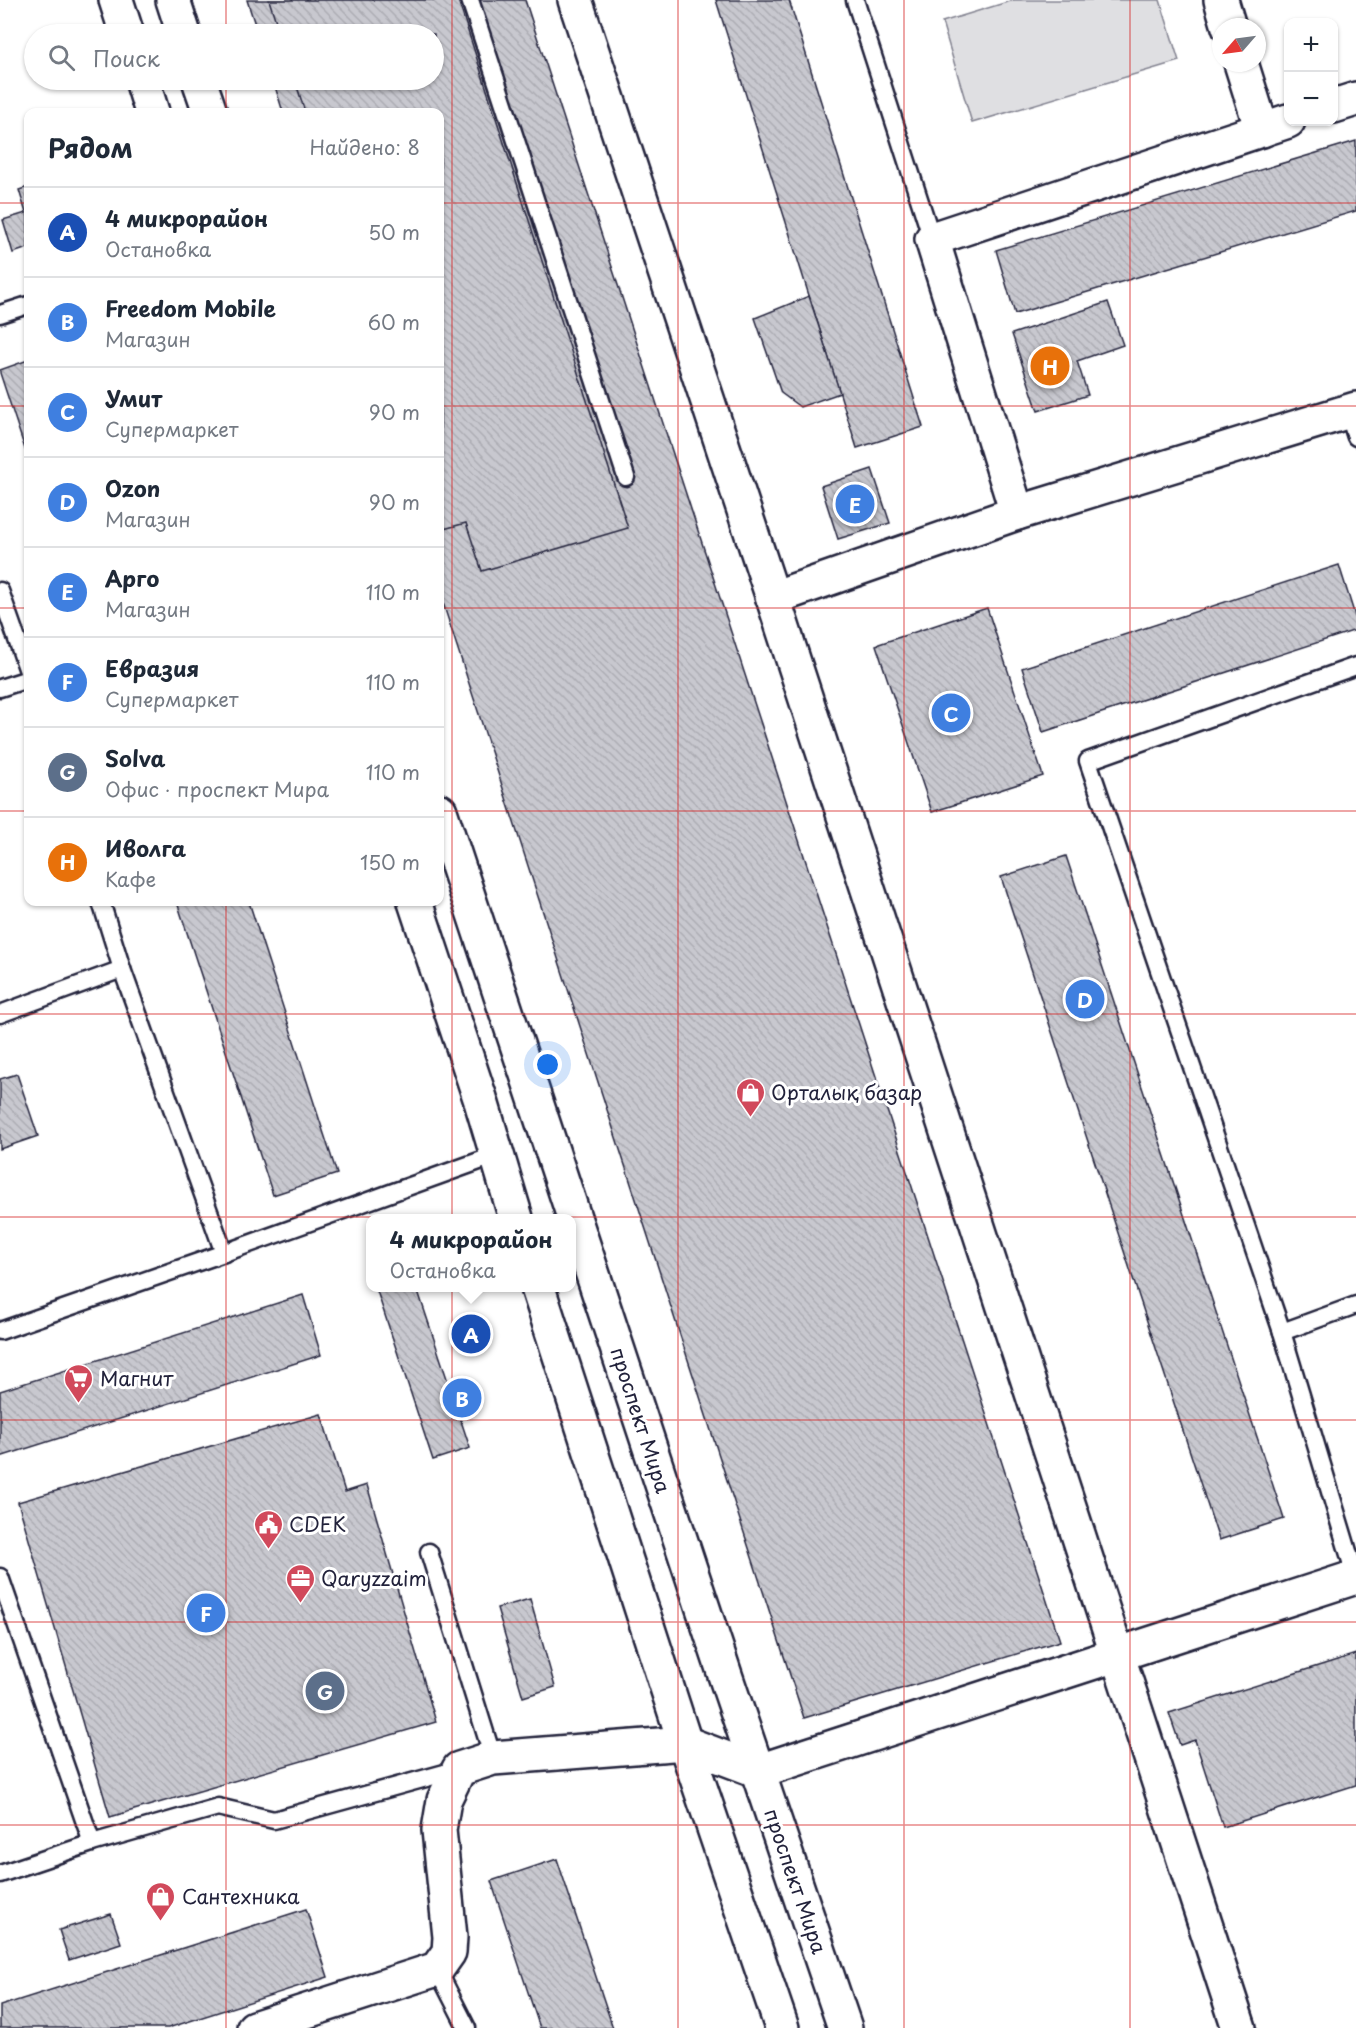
<!DOCTYPE html>
<html lang="ru">
<meta charset="utf-8">
<style>
:root{--surface:#fff;--page:#f2f2f3;--text:#1f2937;--muted:#747a83;--line:#e0e1e3;--accent:#ea580c}
body{margin:0;font-family:"Playpen Sans",sans-serif;background:var(--page);color:var(--text)}
.controls{position:absolute;right:18px;top:18px;display:grid;overflow:hidden;border-radius:12px;box-shadow:0 2px 4px #0004}
.controls button{width:54px;height:54px;display:grid;place-items:center;padding:0;border:0;border-bottom:2px solid var(--line);background:var(--surface);color:var(--text);font:30px sans-serif}
.compass{position:absolute;left:1212px;top:18px;width:54px;height:54px;border-radius:50%;background:var(--surface);box-shadow:0 2px 4px #0004;rotate:242deg}
.you{position:absolute;left:548px;top:1065px;width:21px;height:21px;margin:-15px;border:4px solid #fff;border-radius:50%;background:#1a73e8;box-shadow:0 0 0 9px #1a73e833}
.badge{display:grid;place-items:center;width:39px;height:39px;border-radius:50%;background:var(--accent);color:#fff;font-size:20px;font-weight:700}
.pin{position:absolute;translate:-50% -50%;border:3px solid #fff;box-shadow:0 2px 6px #0006}
.popup{position:absolute;left:366px;top:1214px;width:210px;height:78px;box-sizing:border-box;display:grid;place-content:center;border-radius:12px;background:var(--surface);filter:drop-shadow(0 2px 4px #0005);font-size:20px;white-space:nowrap;color:var(--muted)}
.popup b{font-size:22px;color:var(--text)}
.popup::after{content:'';position:absolute;left:50%;top:100%;margin-left:-12px;border:12px solid transparent;border-top-color:var(--surface)}
.list{margin:0;padding:0;list-style:none}
h2{display:flex;justify-content:space-between;align-items:center;height:78px;margin:0;padding:0 24px;font-size:26px}
h2 small{font-size:20px;font-weight:400;color:var(--muted)}
.list li{display:grid;grid-template-columns:39px 1fr auto;gap:18px;align-items:center;box-sizing:border-box;height:90px;padding:0 24px;border-top:2px solid var(--line)}
.list b{display:block;font-size:22px;white-space:nowrap}
.list p{margin:0;font-size:20px;white-space:nowrap;color:var(--muted)}
.list em{font-size:20px;font-style:normal;color:var(--muted)}
.icon{flex:none;width:33px;height:33px;fill:none;stroke:currentColor;stroke-width:2;stroke-linecap:round;stroke-linejoin:round}
.map{position:relative;flex:none;width:1356px;height:2028px;overflow:hidden}
.search{position:absolute;background:var(--surface);box-shadow:0 2px 4px #0004;left:24px;top:24px;width:420px;height:66px;display:flex;align-items:center;gap:15px;box-sizing:border-box;padding:0 21px;border-radius:33px;color:var(--muted);font-size:22px}
.panel{position:absolute;background:var(--surface);box-shadow:0 2px 4px #0004;left:24px;top:108px;width:420px;height:798px;border-radius:12px}
.map>svg:first-child{display:block}
</style>
<div class="map">
<svg width="1356" height="2028" viewBox="0 0 1356 2028">
<defs>
<pattern id="building-back-hatch" width="6" height="6" patternUnits="userSpaceOnUse" patternTransform="scale(1.5)"><rect width="6" height="6" fill="#c8c8cf"/><path d="M-1 5l2 2M0 0l6 6M5-1l2 2" fill="none" stroke="#acacb3"/></pattern>
</defs>
<rect width="100%" height="100%" fill="#fff"/>
<filter id="ink" filterUnits="userSpaceOnUse"><feTurbulence type="fractalNoise" baseFrequency=".0167" numOctaves="2"/><feDisplacementMap in="SourceGraphic" scale="12" xChannelSelector="R" yChannelSelector="G"/><feConvolveMatrix kernelMatrix="1 2 1 2 8 2 1 2 1" color-interpolation-filters="sRGB"/></filter>
<g filter="url(#ink)">
<path fill="#dfdfe2" stroke="#80808e" stroke-width="1.5" d="M1014,0H1160L1179,61L972,123L942,22Z"/>
<g fill="url(#building-back-hatch)" stroke="#22223b" stroke-width="1.5">
<path d="M247,0H525L1060,1641L804,1718L440,594V112H283L273,80H434V34H258Z"/>
<path d="M269,0H458L628,528L482,571L466,523L440,530V112H305L295,80H434V34H280Z"/>
<path d="M716,0H789L923,427L857,448Z"/>
<path d="M1356,141V211L1015,314L996,250Z"/>
<path d="M28,187V248L13,253L3,220L26,213L19,190Z"/>
<path d="M809,296L840,393L800,407L781,393L755,318Z"/>
<path d="M1108,302L1123,345L1077,361L1088,395L1038,411L1012,334Z"/>
<path d="M28,360V458L0,373V370Z"/>
<path d="M872,469L890,523L838,539L821,486Z"/>
<path d="M1339,565L1356,619V630L1043,732L1022,668Z"/>
<path d="M987,608L1043,776L932,812L876,645Z"/>
<path d="M1066,856L1284,1519L1219,1540L1001,877Z"/>
<path d="M177,902H249L337,1174L273,1195Z"/>
<path d="M17,1074L38,1136L0,1149V1079Z"/>
<path d="M376,1288H417L470,1448L433,1460Z"/>
<path d="M303,1295L321,1355L0,1457V1391Z"/>
<path d="M321,1414L345,1492L367,1485L436,1722L110,1817L18,1502Z"/>
<path d="M530,1599L555,1687L523,1697L497,1608Z"/>
<path d="M1356,1654V1785L1223,1827L1195,1740L1180,1745L1169,1713Z"/>
<path d="M557,1859L613,2028H540L491,1881Z"/>
<path d="M306,1909L328,1977L168,2028H0V2006Z"/>
<path d="M111,1914L121,1943L69,1960L59,1930Z"/>
</g>
<g fill="none" stroke-linecap="round" stroke-linejoin="round">
<defs>
<g id="lane">
<path d="M470,0L626,477"/>
<path d="M855,0L932,239"/>
<path d="M0,314L28,305"/>
<path d="M1348,412L1356,437"/>
<path d="M0,591L28,671"/>
<path d="M0,688L28,679"/>
<path d="M101,902L122,969L224,1253"/>
<path d="M0,1014L122,969"/>
<path d="M0,1331L224,1253L496,1155"/>
<path d="M1282,1332L1088,761L1356,666"/>
<path d="M429,1552L493,1758"/>
<path d="M0,1577L92,1843L218,1807L274,1820L459,1769"/>
<path d="M1356,1578L1282,1332L1356,1305"/>
<path d="M0,1874L92,1843"/>
<path d="M437,1969L467,2028"/>
</g>
<g id="street">
<path d="M575,0L773,598L1239,2028"/>
<path d="M1221,0L1229,27"/>
<path d="M1241,63L1262,130L1241,63"/>
<path d="M1334,106L1356,99"/>
<path d="M1017,513L932,239L1288,121"/>
<path d="M773,598L1017,513L1356,409"/>
<path d="M254,2028L437,1969L449,1952L450,1937L439,1830L444,1800L459,1769L493,1758L685,1743L759,1771L1356,1577"/>
</g>
<g id="secondary">
<path d="M116,0L127,34"/>
<path d="M173,0L184,34"/>
<path d="M142,80L152,112"/>
<path d="M199,80L210,112"/>
<path d="M440,811L725,1675L845,2028"/>
<path d="M415,902L480,1098L516,1218"/>
<path d="M538,1288L685,1743L782,2028"/>
</g>
</defs>
<use href="#lane" stroke="#22223b" stroke-width="21"/>
<use href="#street" stroke="#22223b" stroke-width="38"/>
<use href="#secondary" stroke="#22223b" stroke-width="38"/>
<use href="#lane" stroke="#fff" stroke-width="16"/>
<use href="#street" stroke="#fff" stroke-width="33"/>
<use href="#secondary" stroke="#fff" stroke-width="33"/>
</g>
</g>
<path fill="none" stroke="#d62828" stroke-width="1.5" stroke-opacity="0.55" d="M226,0V34M452,0V2028M678,0V2028M904,0V2028M1130,0V2028M226,80V112M0,203H28M440,203H1356M0,406H28M440,406H1356M0,608H28M440,608H1356M0,811H28M440,811H1356M226,902V2028M0,1014H1356M0,1217H1356M0,1420H1356M0,1622H1356M0,1825H1356"/>
<defs>
<symbol id="shop-pin" viewBox="-11 -11 22 30"><path d="M0 17L-7.5 6A9.5 9.5 0 1 1 7.5 6Z" fill="#d1495b" stroke="#fff"/><path d="M-5-2.5h2.3a2.7 3.5 0 0 1 5.4 0H5L5.5 6h-11ZM-1.5-2.5h3a1.5 2.3 0 0 0-3 0Z" fill="#fff"/></symbol>
<symbol id="supermarket-pin" viewBox="-11 -11 22 30"><path d="M0 17L-7.5 6A9.5 9.5 0 1 1 7.5 6Z" fill="#d1495b" stroke="#fff"/><path d="M-6-5.5h2.5l.6 2H6L4.5 2H-2.5L-4.4-4H-6ZM-1.5 3.2a1.3 1.3 0 1 0 .1 0ZM3 3.2a1.3 1.3 0 1 0 .1 0Z" fill="#fff"/></symbol>
<symbol id="civic-pin" viewBox="-11 -11 22 30"><path d="M0 17L-7.5 6A9.5 9.5 0 1 1 7.5 6Z" fill="#d1495b" stroke="#fff"/><path d="M-.6-6.5H3V-4.5H.6V-3L4-1V1h2V6H-6V1h2V-1L-.6-3ZM-1.2 2.5V6h2.4V2.5Z" fill="#fff"/></symbol>
<symbol id="office-pin" viewBox="-11 -11 22 30"><path d="M0 17L-7.5 6A9.5 9.5 0 1 1 7.5 6Z" fill="#d1495b" stroke="#fff"/><path d="M-6-3h4V-5.5h4V-3h4V5H-6ZM-1-4.5V-3h2v-1.5ZM-6 0V1H6V0Z" fill="#fff"/></symbol>
</defs>
<g fill-rule="evenodd">
<use href="#shop-pin" x="734" y="1076" width="33" height="45"/>
<use href="#supermarket-pin" x="62" y="1362" width="33" height="45"/>
<use href="#civic-pin" x="252" y="1508" width="33" height="45"/>
<use href="#office-pin" x="284" y="1562" width="33" height="45"/>
<use href="#shop-pin" x="144" y="1880" width="33" height="45"/>
</g>
<g text-anchor="middle" dominant-baseline="central" stroke-width="6" stroke-linejoin="round" paint-order="stroke">
<g font-size="20" fill="#22223b" stroke="#fff" text-anchor="start">
<text x="771" y="1092">Орталық базар</text>
<text x="100" y="1378">Магнит</text>
<text x="289" y="1524">CDEK</text>
<text x="321" y="1578">Qaryzzaim</text>
<text x="182" y="1896">Сантехника</text>
</g>
<g font-size="20" fill="#22223b" stroke="#fff">
<text transform="translate(641 1420) rotate(72)">проспект Мира</text>
<text transform="translate(796 1881) rotate(71)">проспект Мира</text>
</g>
</g>
</svg>
<div class="controls">
<button>+</button>
<button>−</button>
</div>
<svg class="compass" viewBox="-18 -18 36 36"><path d="M0-13l5 13h-10z" fill="#e53935"/><path d="M0 13l5-13h-10z" fill="#747a83"/></svg>
<div class="you"></div>
<div class="pin badge" style="left:471px;top:1334px;background:#1a4fb4">A</div>
<div class="popup"><b>4 микрорайон</b>Остановка</div>
<div class="pin badge" style="left:462px;top:1398px;background:#3f7fe0">B</div>
<div class="pin badge" style="left:951px;top:713px;background:#3f7fe0">C</div>
<div class="pin badge" style="left:1085px;top:999px;background:#3f7fe0">D</div>
<div class="pin badge" style="left:855px;top:504px;background:#3f7fe0">E</div>
<div class="pin badge" style="left:206px;top:1613px;background:#3f7fe0">F</div>
<div class="pin badge" style="left:325px;top:1691px;background:#5c6f8a">G</div>
<div class="pin badge" style="left:1050px;top:366px;background:#e8710a">H</div>
<div class="search"><svg class="icon" aria-label="search" viewBox="0 0 24 24"><circle cx="10" cy="10" r="6"/><path d="M15 15l6 6"/></svg>Поиск</div>
<section class="panel">
<h2>Рядом<small>Найдено: 8</small></h2>
<ul class="list">
<li><span class="badge" style="background:#1a4fb4">A</span><div><b>4 микрорайон</b><p>Остановка</p></div><em>50 m</em></li>
<li><span class="badge" style="background:#3f7fe0">B</span><div><b>Freedom Mobile</b><p>Магазин</p></div><em>60 m</em></li>
<li><span class="badge" style="background:#3f7fe0">C</span><div><b>Умит</b><p>Супермаркет</p></div><em>90 m</em></li>
<li><span class="badge" style="background:#3f7fe0">D</span><div><b>Ozon</b><p>Магазин</p></div><em>90 m</em></li>
<li><span class="badge" style="background:#3f7fe0">E</span><div><b>Арго</b><p>Магазин</p></div><em>110 m</em></li>
<li><span class="badge" style="background:#3f7fe0">F</span><div><b>Евразия</b><p>Супермаркет</p></div><em>110 m</em></li>
<li><span class="badge" style="background:#5c6f8a">G</span><div><b>Solva</b><p>Офис · проспект Мира</p></div><em>110 m</em></li>
<li><span class="badge" style="background:#e8710a">H</span><div><b>Иволга</b><p>Кафе</p></div><em>150 m</em></li>
</ul>
</section>
</div>
